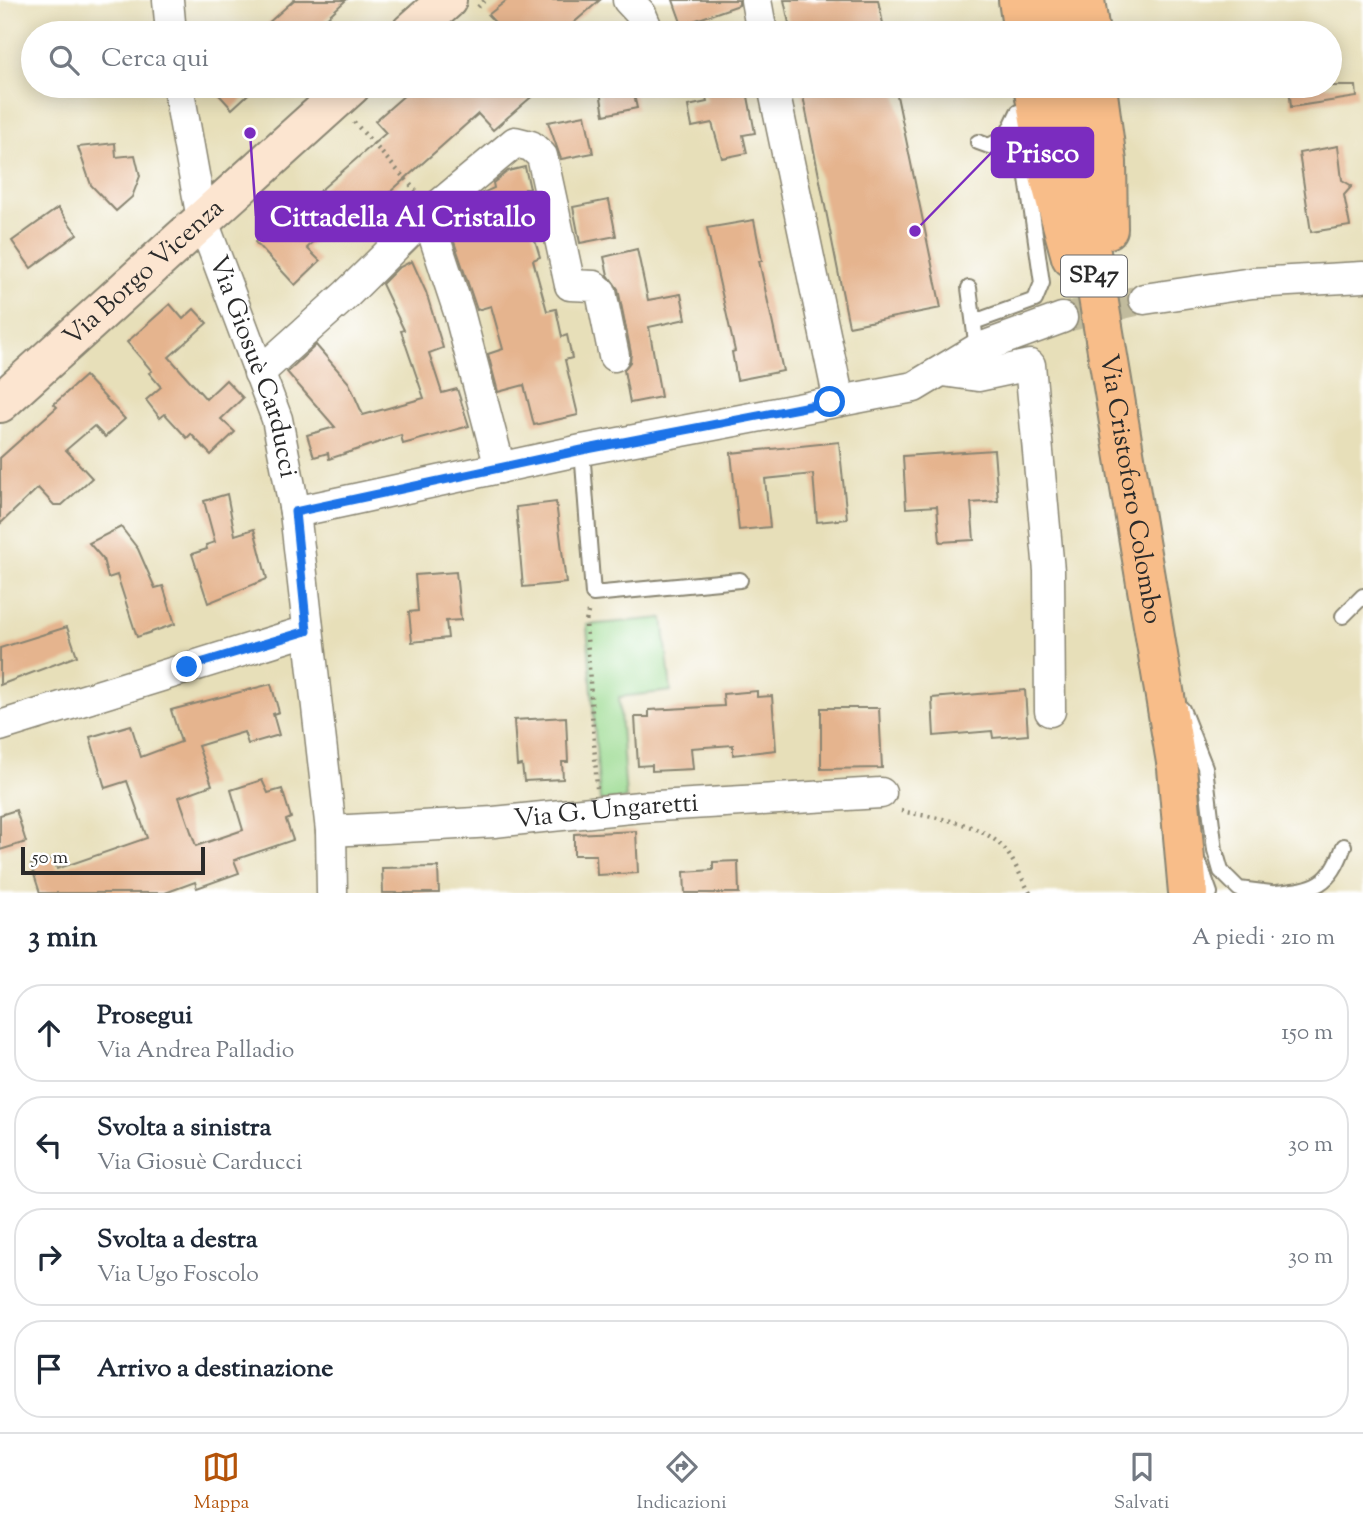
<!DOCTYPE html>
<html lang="it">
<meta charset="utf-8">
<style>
:root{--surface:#fff;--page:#f6f6f7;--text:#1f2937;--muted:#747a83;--line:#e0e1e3;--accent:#b45309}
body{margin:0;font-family:"Sorts Mill Goudy",serif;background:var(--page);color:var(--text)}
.scale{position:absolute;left:21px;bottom:18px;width:184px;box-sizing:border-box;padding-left:7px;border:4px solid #2b2b2b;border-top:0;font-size:19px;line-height:24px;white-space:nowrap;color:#2b2b2b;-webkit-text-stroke:5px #fff;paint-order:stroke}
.stop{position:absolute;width:21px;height:21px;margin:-16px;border:5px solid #1a73e8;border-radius:50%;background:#fff}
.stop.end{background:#1a73e8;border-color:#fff;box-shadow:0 2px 7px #0008}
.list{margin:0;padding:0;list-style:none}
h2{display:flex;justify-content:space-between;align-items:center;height:91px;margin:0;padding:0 28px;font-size:30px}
h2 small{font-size:23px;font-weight:400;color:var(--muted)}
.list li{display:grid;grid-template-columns:46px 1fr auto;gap:21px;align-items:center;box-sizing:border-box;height:98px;margin:0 14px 14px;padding:0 14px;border:2px solid var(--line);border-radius:28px}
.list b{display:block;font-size:26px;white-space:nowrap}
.list p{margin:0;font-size:23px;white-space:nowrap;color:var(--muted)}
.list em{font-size:23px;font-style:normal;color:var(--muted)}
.icon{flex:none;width:38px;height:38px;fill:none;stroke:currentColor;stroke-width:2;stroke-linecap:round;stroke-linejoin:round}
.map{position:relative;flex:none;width:1363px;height:893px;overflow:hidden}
.search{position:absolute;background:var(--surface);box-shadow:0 4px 18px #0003;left:21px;right:21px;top:21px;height:77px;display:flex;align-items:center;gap:18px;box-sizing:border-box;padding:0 24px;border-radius:38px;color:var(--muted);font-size:26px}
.sheet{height:539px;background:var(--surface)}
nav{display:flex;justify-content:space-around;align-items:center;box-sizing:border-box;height:98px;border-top:2px solid var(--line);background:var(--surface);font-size:19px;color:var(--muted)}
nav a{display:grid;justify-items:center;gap:4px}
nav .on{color:var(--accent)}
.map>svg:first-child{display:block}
</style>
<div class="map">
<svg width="1363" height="893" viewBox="0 0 1363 893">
<rect width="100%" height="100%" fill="#fff"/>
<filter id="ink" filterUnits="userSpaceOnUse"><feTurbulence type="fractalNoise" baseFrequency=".0143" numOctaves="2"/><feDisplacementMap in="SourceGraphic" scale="14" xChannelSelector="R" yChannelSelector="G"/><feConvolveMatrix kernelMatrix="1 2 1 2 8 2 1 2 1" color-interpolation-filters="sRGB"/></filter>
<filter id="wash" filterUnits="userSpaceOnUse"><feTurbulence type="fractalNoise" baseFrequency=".00686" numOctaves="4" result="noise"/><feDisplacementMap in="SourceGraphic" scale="28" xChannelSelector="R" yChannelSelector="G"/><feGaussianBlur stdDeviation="1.57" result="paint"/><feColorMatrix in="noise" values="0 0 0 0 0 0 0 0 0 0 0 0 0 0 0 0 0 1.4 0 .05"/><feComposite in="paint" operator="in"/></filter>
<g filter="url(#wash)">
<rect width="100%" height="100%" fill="#e7dfb9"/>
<path fill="#9ada8f" stroke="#62825d" stroke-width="2" d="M663,618L671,691L619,697L626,799L600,801L587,625Z"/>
<g id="blocks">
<g fill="#e5b48e">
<path d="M294,0H346L321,23L330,33H257Z"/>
<path d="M507,0H600L562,33H505L488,15Z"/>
<path d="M673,0H739V5L682,25Z"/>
<path d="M784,0H878L885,33H791Z"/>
<path d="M211,86H257L232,109Z"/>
<path d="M415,86H544L493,130L478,114L354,224L345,213L307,248L320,261L295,285L255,242L294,206L298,210L386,133L375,121Z"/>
<path d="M599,86H632L637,108L604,115Z"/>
<path d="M704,86H746L755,133L743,135L747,153L722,158L712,123L692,127L688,106L707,102Z"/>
<path d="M801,86H895L941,308L849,326Z"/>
<path d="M1289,86H1356L1357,97L1291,107Z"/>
<path d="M585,115L593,153L561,159L548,122Z"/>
<path d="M115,143L116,157L135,155L140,176L132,197L116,211L91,185L78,147Z"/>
<path d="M1338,146L1342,180L1352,186L1344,195L1350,226L1311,232L1299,153Z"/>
<path d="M525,167L530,189H525L528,203L524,204L540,257L533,260L547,311L556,309L562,337L567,335L572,358L565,360L578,415L534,425L524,385L498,392L488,354L503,349L491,306L477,310L447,221L478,195L494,188L493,183L508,171Z"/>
<path d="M609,200L616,236L580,243L573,207Z"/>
<path d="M58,208L77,234L31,268L12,241Z"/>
<path d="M754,220L762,261H759L783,371L737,380L732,352L735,351L707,228Z"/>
<path d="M637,249L648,300L681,294L686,319L649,327L661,397L630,403L624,370L630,362L631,353L618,289L608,275L604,257Z"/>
<path d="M412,261L426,292L443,348L429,353L442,393L457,389L469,426L403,444L401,435L329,459L328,453L314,457L307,435L335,427L287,372L316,345L349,383L363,415L424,398L401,331L404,330L382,284L398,268Z"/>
<path d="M170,304L183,319L194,309L207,323L169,357L206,399L226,380L243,398L221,419L235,432L211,455L191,434L187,438L165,414L160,418L146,400L161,387L149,373L152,371L127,342Z"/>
<path d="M85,376L125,419L105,437L94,426L66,450L92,478L62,505H54L38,488L0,524V458L57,407L54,404Z"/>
<path d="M839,442L847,519L817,522L813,474L765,479L770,527L739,530L731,453Z"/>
<path d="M994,450L998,501L971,503L974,540L940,542L937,506L906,508L903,456Z"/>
<path d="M227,494L235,535L254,529L267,579L208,603L192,554L207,549L206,545L215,542L204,501Z"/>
<path d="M556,502L566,583L523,587L516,507Z"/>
<path d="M121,527L138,549L155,588L163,586L175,624L137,637L117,575L108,578L103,559L89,543Z"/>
<path d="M456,572L461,620L446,621L448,638L412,642L409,612L418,611L415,575Z"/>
<path d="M67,627L77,656L0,685V648Z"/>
<path d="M271,684L279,712L273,714L279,735L248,744L244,732L198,746L212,785L179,797L196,846L243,830L231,790L262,780L268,793L282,789L291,818L286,820L293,840L234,860L239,873L197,888L195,882L165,893H40L31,865L54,858L57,869L147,838L127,781L105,788L90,737L131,725L141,757L181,742L171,710Z"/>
<path d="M1025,690L1028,735L993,738L992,731L934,736L932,698Z"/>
<path d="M757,691V697L772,696L776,750L733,755V745L691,748L693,769L652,771V765L638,766L635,717H649V710L724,706L723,694Z"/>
<path d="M821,708H879L882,768L821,769Z"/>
<path d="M566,717L568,762H562L563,779L524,781L522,765L517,766L514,720Z"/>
<path d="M16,810L26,842L0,850V815Z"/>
<path d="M636,831L638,873L597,875L596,855H574V834Z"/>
<path d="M738,861L739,893H685L684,872L713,870V862Z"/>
<path d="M438,867L439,893H383L382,868Z"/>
</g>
</g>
</g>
<g filter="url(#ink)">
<use href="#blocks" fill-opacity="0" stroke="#898572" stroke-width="2"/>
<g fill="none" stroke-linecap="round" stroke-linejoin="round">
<path stroke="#c1bb9d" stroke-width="30" stroke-dasharray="30 15" stroke-linecap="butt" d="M1062,318L1144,299"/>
<defs>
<g id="lane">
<path d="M978,142L989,146L1006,137L1018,112"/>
<path d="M969,288L977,349"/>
<path d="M974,322L1035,300L1042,283L1018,115"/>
<path d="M582,450L593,594L740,580"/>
<path d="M1343,616L1363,596"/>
<path d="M1182,709L1205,767L1215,850L1221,871L1239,889L1271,893"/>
<path d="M1200,865L1210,893"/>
<path d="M1276,893C1316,889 1330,886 1344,846"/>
</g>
<g id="street">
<path d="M168,0L171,33"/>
<path d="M628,0L641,14L649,33"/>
<path d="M756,0L762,33"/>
<path id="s1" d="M178,86L202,219L277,419L295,512L331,831L332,893"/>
<path d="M773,86L839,401"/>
<path d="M427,215L515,142L531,146L542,156L570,285L594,286L601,292L614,356"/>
<path d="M1144,299L1252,283L1363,277"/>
<path d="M943,371L978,376L1030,365L1049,571L1050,711"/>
<path d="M259,373L347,294L427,215L459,312L500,468"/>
<path d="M295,512L582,450L914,387L977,349L1062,318"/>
<path d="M0,726L307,631"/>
<path id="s2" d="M331,831L494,822L640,807L881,793"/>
</g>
<g id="secondary">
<path d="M410,33L447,0"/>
<path id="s3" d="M0,403L351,86"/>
</g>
<g id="primary">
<path d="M1018,0L1023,33"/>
<path d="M1055,0L1060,33"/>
<path d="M1085,0L1090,33"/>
<path d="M1033,86L1050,180L1071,257"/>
<path id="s4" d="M1067,86L1094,273L1177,768L1188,893"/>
<path d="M1097,86L1107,162L1108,229"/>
</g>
</defs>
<use href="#lane" stroke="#898572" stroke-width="18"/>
<use href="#street" stroke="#898572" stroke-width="33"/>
<use href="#secondary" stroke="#898572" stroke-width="42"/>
<use href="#primary" stroke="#898572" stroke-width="42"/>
<g stroke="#898572" stroke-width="4.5" stroke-dasharray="2 5" stroke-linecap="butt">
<path d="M478,7L485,0"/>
<path d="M381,95L391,86"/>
<path d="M354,122L416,191"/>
<path d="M588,612L586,622L597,788"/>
<path d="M901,811C937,819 986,821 1009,855C1017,867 1023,881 1030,893"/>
</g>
<use href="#lane" stroke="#fff" stroke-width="14"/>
<use href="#street" stroke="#fff" stroke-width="30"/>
<use href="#secondary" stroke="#fce5d0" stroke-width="38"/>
<use href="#primary" stroke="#f8bd89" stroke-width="38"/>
</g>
</g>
<g fill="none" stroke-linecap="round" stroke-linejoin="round" filter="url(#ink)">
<path stroke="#1a73e8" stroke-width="9" d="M187,667L307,631L295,512L582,450L830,402"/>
</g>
<g text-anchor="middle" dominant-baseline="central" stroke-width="5" stroke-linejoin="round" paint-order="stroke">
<rect fill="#fff" stroke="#6b6b6b" stroke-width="2" x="1061" y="255.5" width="66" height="41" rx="5"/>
<g font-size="24" font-weight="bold" fill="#2b2b2b">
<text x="1094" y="276">SP47</text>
</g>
<g font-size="26" fill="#2b2b2b" stroke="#fff">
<text stroke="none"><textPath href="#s3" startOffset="194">Via Borgo Vicenza</textPath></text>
<text stroke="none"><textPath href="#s1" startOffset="292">Via Giosuè Carducci</textPath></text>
<text stroke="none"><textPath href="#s4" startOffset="408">Via Cristoforo Colombo</textPath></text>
<text stroke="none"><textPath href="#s2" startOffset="276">Via G. Ungaretti</textPath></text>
</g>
</g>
<path fill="none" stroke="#7b2cbf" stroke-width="2.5" d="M915 231L992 152M250 133L256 216"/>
<g fill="#7b2cbf" stroke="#fff" stroke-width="2.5">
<circle cx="915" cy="231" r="7"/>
<circle cx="250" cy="133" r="7"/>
</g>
<g fill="#7b2cbf" stroke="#7b2cbf" stroke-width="2.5">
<rect x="992" y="128" width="101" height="49" rx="7"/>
<rect x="256" y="192" width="293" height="49" rx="7"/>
</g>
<g font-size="28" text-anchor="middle" font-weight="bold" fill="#fff">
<text x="1043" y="162">Prisco</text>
<text x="403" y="226">Cittadella Al Cristallo</text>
</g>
</svg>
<div class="scale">50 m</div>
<div class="stop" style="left:830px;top:402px"></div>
<div class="stop end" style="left:187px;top:667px"></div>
<div class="search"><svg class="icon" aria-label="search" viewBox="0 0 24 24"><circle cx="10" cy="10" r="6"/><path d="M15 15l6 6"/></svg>Cerca qui</div>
</div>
<section class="sheet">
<h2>3 min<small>A piedi · 210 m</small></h2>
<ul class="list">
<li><svg class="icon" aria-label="ahead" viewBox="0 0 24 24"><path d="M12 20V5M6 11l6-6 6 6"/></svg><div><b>Prosegui</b><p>Via Andrea Palladio</p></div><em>150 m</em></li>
<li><svg class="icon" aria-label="left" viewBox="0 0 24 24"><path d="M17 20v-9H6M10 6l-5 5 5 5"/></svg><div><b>Svolta a sinistra</b><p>Via Giosuè Carducci</p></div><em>30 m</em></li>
<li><svg class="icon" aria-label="right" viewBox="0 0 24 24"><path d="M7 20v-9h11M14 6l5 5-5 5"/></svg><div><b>Svolta a destra</b><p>Via Ugo Foscolo</p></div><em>30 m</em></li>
<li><svg class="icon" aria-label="arrive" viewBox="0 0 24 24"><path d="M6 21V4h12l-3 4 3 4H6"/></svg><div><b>Arrivo a destinazione</b></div></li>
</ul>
</section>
<nav>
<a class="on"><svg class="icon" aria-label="map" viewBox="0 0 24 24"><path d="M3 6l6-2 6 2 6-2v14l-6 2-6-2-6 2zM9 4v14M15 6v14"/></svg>Mappa</a>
<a><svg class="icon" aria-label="directions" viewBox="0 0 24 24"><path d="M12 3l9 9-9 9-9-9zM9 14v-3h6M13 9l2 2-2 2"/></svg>Indicazioni</a>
<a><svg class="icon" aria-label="saved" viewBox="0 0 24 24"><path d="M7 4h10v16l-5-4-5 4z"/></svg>Salvati</a>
</nav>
